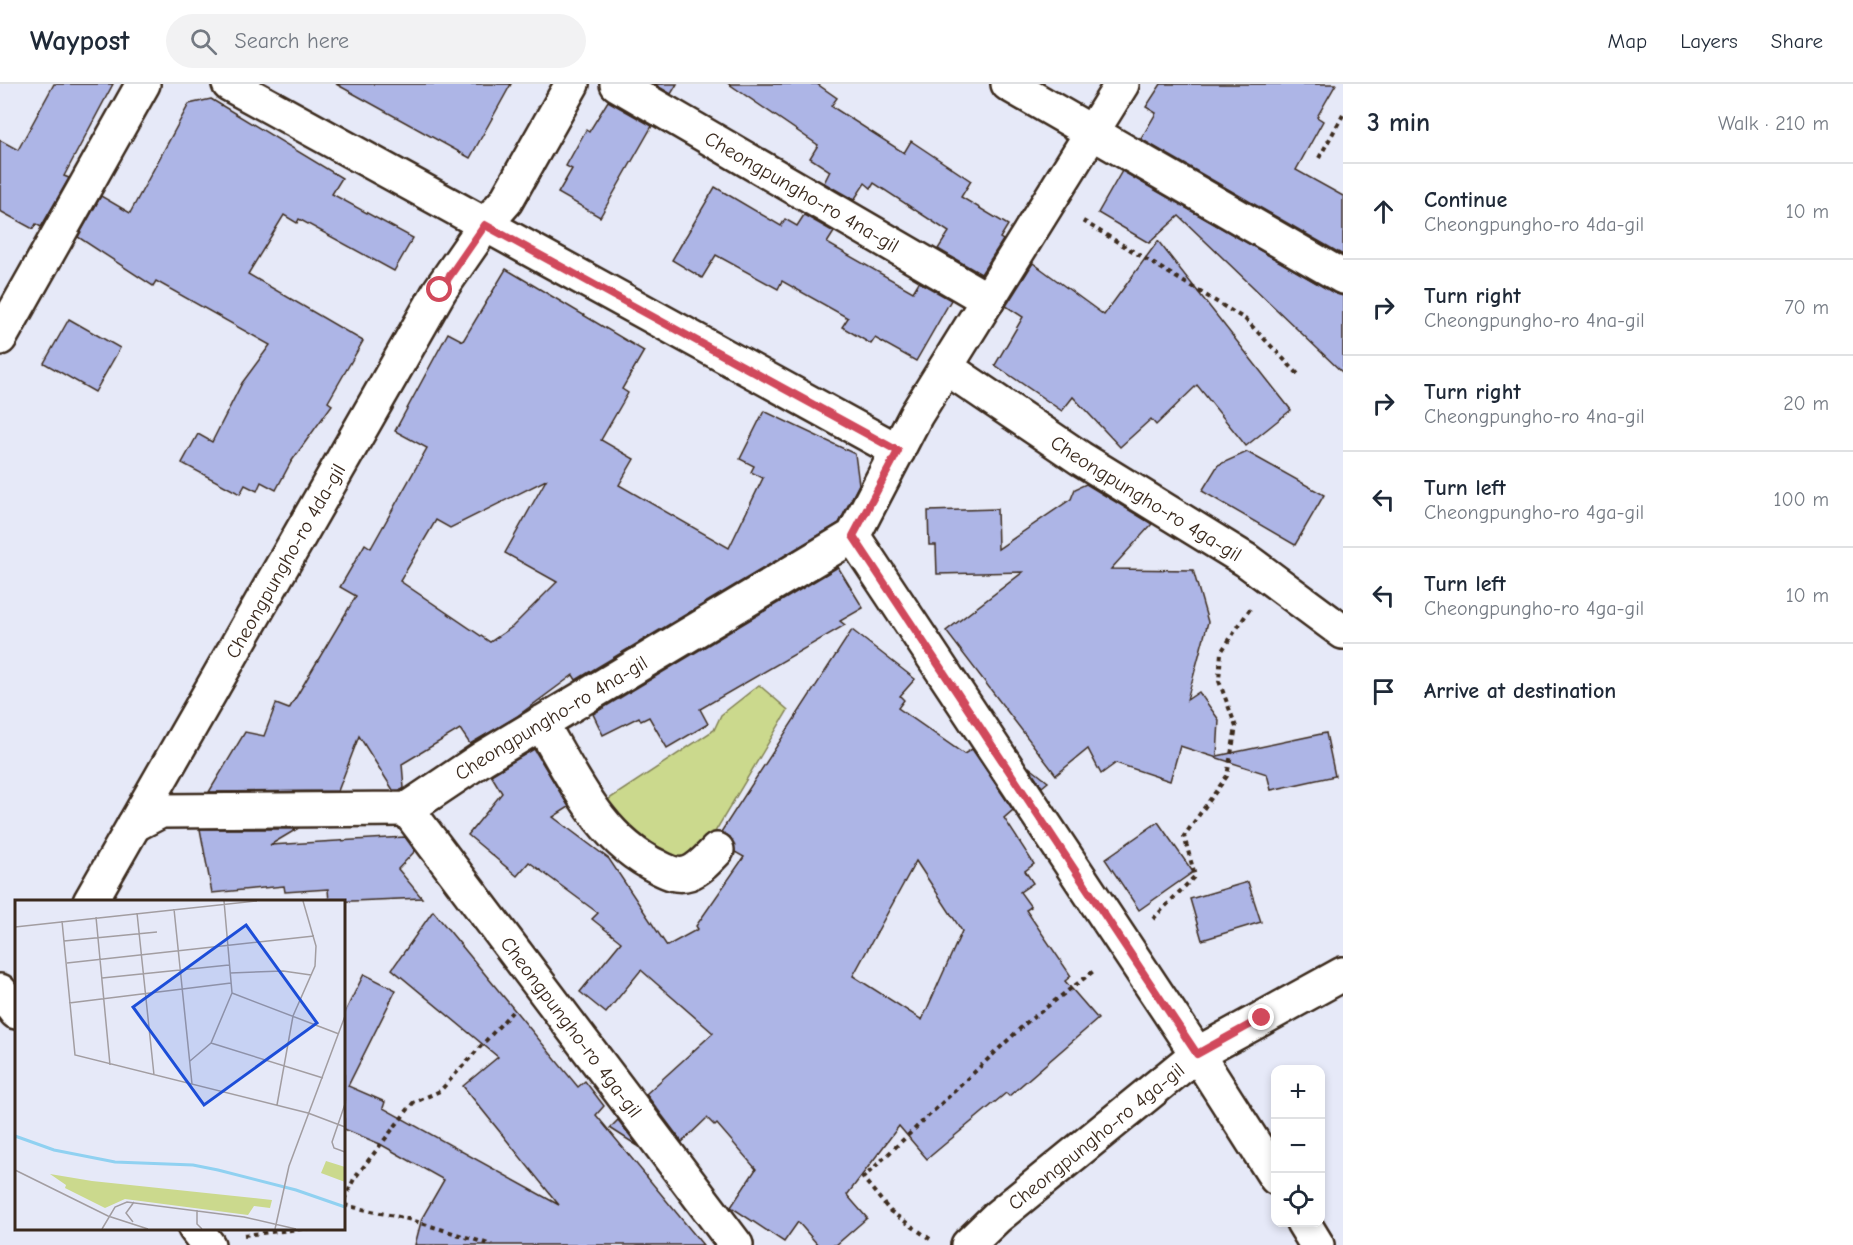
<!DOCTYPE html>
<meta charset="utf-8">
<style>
:root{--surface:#fff;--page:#f2f2f3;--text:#1f2937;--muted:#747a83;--line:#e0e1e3}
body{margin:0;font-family:"Comic Neue",sans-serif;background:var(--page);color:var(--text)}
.controls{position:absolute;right:18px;bottom:18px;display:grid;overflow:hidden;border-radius:12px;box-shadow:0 3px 9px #0003}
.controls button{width:54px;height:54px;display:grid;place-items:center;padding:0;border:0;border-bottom:2px solid var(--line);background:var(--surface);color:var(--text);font:30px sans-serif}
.stop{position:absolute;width:18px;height:18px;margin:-14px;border:4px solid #d1495b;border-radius:50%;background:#fff}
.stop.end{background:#d1495b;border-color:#fff;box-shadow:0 2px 6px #0008}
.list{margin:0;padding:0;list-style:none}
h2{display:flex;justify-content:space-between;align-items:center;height:78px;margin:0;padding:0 24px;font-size:26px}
h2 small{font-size:20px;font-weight:400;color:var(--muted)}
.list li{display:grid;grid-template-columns:39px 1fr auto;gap:18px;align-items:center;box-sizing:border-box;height:96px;padding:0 24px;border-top:2px solid var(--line)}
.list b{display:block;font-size:22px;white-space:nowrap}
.list p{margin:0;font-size:20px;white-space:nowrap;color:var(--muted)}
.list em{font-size:20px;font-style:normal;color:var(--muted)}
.icon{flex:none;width:33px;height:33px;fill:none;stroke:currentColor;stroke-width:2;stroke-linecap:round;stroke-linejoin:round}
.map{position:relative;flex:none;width:1343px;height:1161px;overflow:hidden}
header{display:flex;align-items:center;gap:36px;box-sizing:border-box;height:84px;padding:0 30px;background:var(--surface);border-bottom:2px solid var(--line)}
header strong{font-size:28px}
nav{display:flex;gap:33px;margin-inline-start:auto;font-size:21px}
.search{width:420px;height:54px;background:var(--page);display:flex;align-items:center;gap:15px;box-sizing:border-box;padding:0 21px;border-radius:33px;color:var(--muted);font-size:22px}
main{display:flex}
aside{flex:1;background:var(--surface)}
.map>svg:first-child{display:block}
</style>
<header>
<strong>Waypost</strong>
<div class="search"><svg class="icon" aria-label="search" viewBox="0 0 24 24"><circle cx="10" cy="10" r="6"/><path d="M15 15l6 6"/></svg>Search here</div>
<nav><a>Map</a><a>Layers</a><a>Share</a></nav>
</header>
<main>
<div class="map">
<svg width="1343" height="1161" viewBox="0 0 1343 1161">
<rect width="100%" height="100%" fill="#e6e9f8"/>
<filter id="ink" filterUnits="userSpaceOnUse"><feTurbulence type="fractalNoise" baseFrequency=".0167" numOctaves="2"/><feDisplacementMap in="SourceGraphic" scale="12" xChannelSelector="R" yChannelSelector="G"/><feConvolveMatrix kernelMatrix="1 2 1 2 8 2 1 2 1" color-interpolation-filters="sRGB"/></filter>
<g filter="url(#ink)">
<path fill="#cbd98d" stroke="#838256" stroke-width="1.5" d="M759,601L788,626L706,763L678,779L628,753L606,717L714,646L721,631Z"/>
<g fill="#adb5e6" stroke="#3b2a1e" stroke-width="1.5" fill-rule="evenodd">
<path d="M54,0H113L64,92L69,94L41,143L36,140L33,145L0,127V56L18,66Z"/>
<path d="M336,0H511L470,74Z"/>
<path d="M654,0H677L671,10Z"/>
<path d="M729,0H817L837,14L831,22L904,69L911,57L971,97L961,113L1008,141L1000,154L1003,156L981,190L938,165L949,148L874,99L871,104L865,99L854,116L824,99L830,87L810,74L818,61Z"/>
<path d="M1161,0H1336L1317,33L1323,37L1296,86L1343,112V171L1141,55L1156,29L1146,23Z"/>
<path d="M211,15L342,94L332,110L413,154L394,187L299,135L297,139L284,131L248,190L363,257L328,318L332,321L291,378L276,406L261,398L257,407L245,401L240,410L182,379L198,350L212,358L242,299L270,261L156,197L153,202L78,153L101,112L130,129L189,20Z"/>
<path d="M608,17L652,42L600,133L558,109L572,85L566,82L586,46L589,48Z"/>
<path d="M1122,87L1334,209L1343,212V289L1179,132L1149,159L1098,129Z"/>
<path d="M715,103L781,142L785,135L797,142L804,131L834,148L827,159L913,208L919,198L951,216L916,277L875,254L871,260L842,243L848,234L782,197L778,205L716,171L702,194L672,176Z"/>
<path d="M1158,157L1291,326L1246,362L1197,301L1156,341L1151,335L1120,363L1073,313L1062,327L995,281L1023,233L1006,222L1033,179L1104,231Z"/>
<path d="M506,185L644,267L622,305L628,309L601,356L634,375L619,401L729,464L763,394L751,388L754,382L740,375L764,327L855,370L859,400L839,439L576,596L573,591L516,633L470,660L460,645L402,680L404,704L401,706H393L359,652L338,707L209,708L245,648L264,652L276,620L289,625L356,512L340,503L365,460L371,464L427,364L395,347L448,249L463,257ZM546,396L505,469L557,498L512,543L490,558L400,497L436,436L450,444Z"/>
<path d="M69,235L120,264L95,308L44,279Z"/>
<path d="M1247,368L1324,411L1295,461L1202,407L1218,381Z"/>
<path d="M1086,400L1152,440L1111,485L1193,486L1208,538L1187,616L1199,608L1219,636L1217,672L1326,649L1335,692L1271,706L1267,690L1180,662L1170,697L1116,679L1101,690L1088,665L1056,691L946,547L1023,488L937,490L936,461H929L928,427L997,425L998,465L1071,415L1075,405Z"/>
<path d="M838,483L863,524L840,537L845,541L700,625L708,640L667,664L649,633L641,637L639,633L603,651L593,630Z"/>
<path d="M852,546L915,595L900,612L904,616L898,624L964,670L972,665L1013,726L1004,734L1034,780L1025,787L1033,799L1020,808L1031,823L1026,826L1071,892L1065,897L1098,935L1009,1012L1006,1009L927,1075L899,1042L847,1111L867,1134L836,1161H818L798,1138L784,1158L731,1123L756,1085L717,1040L715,1042L707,1034L682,1058L646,1010L713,949L641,886L606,929L580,908L621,858L592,835L598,829L529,778L517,792L468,751L502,709L491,691L534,665L569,723L553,733L609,775L667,862L698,845L696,842L744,773L735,768L730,753L721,748ZM916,777L962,847L922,936L853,892Z"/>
<path d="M1029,683L1048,698L1042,703Z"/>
<path d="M1158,738L1193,788L1139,826L1105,775Z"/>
<path d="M200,745H297L270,761L405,753L415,767L398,785L422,814L329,818L328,805L285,808L284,802L212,809Z"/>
<path d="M1248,798L1261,838L1202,856L1190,815Z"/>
<path d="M433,827L578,1003L585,997L604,1022L596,1031L703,1161H415L422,1134L444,1096L380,1060L344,1045V930L364,890L396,906L348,1002L385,1018L383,1024L559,1121L463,1002L498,973L392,885Z"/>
<path d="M618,1036L638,1062L610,1044Z"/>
</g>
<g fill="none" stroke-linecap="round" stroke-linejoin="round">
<defs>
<g id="minor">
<path d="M229,0L898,367"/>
<path id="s1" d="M617,0L988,216"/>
<path d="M1008,0L1343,193"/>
<path d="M0,254L143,0"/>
<path id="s2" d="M947,284L1080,374L1246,476L1343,548"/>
<path d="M853,452L1197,970L1276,1094"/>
<path d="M541,639C573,692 599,755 658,783C668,788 677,793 689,789C700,785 708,775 717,766"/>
<path id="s3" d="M407,725L736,1161"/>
<path id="s4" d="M134,741L161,727L407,725L483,674L853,452L916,331L1122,0"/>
<path id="s5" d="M90,818L440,206L485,141L506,117L572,0"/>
<path d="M0,907L16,928"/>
<path d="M1303,1138L1317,1161"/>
<path d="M195,1144L208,1161"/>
<path id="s6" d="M968,1161L997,1133L1197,970L1343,890"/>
</g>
</defs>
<use href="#minor" stroke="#3b2a1e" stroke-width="38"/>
<g stroke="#3b2a1e" stroke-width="4" stroke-dasharray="4.5 4.5" stroke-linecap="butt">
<path d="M1319,74L1343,31"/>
<path d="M1083,137L1245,235L1298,290"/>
<path d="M1153,835L1195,792L1184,752L1227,692L1236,643L1219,597L1221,568L1250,525"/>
<path d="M344,1116L354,1095L413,1019L440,1007L512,928"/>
<path d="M344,1121L408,1135L492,1161"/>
<path d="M244,1151L309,1144"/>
<path d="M930,1155L890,1127L863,1094L1026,939L1095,886"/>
</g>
<use href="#minor" stroke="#fff" stroke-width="33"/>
</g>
</g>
<g fill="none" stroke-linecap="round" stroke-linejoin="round" filter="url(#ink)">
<path stroke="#d1495b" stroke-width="8" d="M440,206L485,141L898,367L853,452L1197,970L1262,934"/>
</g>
<g text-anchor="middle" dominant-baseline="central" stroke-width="5" stroke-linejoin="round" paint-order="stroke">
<g font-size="20" fill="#3b2a1e" stroke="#fff">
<text stroke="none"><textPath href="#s1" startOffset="214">Cheongpungho-ro 4na-gil</textPath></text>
<text stroke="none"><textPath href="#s2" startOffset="238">Cheongpungho-ro 4ga-gil</textPath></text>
<text stroke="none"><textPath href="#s5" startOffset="393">Cheongpungho-ro 4da-gil</textPath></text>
<text stroke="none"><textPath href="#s4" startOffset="447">Cheongpungho-ro 4na-gil</textPath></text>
<text stroke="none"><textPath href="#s3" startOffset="273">Cheongpungho-ro 4ga-gil</textPath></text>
<text stroke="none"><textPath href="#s6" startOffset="168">Cheongpungho-ro 4ga-gil</textPath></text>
</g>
</g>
<g transform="translate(15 816)">
<rect width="330" height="330" fill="#e6e9f8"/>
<path d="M311,261L330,267V282L306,273ZM35,274L77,281L257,300L255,308L239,306L233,315L110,299L90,308L50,288L51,285Z" fill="#cbd98d"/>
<path fill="none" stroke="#90d1f1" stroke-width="3" d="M0,236L39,250L100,262L178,265L203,270L281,290L330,307"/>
<path fill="none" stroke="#a29da1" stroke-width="1.5" d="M159,9L177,184M122,13L139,175M81,17L95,165M47,21L60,155L293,213L330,227M0,27L242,1M49,41L142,32M52,63L299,36M215,73L268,71L296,75M87,78L214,65M217,93L324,134M54,103L216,83M196,143L308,178M175,161L196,143L217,93L209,1M330,204L317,242L319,248L330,252M262,205L278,116L300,66L301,46L288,1M0,270L93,316L133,329M182,310V324L187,329M118,322L111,313L119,302M87,329L100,307L112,302L229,317L281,329M260,329L274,266L330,116"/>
<path fill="#1d4ed8" fill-opacity="0.15" stroke="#1d4ed8" stroke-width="3" d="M231,25L302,123L189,205L118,107Z"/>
<rect width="330" height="330" fill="none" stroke="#3b2a1e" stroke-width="3"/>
</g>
</svg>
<div class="controls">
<button>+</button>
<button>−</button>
<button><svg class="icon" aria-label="locate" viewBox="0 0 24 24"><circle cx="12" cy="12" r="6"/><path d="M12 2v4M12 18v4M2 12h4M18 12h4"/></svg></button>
</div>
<div class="stop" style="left:440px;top:206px"></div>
<div class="stop end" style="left:1262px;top:934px"></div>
</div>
<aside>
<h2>3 min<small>Walk · 210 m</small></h2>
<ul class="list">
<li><svg class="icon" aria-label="ahead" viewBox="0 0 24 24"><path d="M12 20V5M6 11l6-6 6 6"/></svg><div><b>Continue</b><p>Cheongpungho-ro 4da-gil</p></div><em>10 m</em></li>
<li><svg class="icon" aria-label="right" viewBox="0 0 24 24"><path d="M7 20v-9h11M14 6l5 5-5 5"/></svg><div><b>Turn right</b><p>Cheongpungho-ro 4na-gil</p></div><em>70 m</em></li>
<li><svg class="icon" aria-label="right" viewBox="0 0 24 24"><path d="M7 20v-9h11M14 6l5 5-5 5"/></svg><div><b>Turn right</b><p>Cheongpungho-ro 4na-gil</p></div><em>20 m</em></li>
<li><svg class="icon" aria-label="left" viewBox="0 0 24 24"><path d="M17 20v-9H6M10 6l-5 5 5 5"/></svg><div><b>Turn left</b><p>Cheongpungho-ro 4ga-gil</p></div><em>100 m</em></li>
<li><svg class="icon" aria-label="left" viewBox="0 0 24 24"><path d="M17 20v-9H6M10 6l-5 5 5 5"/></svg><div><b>Turn left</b><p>Cheongpungho-ro 4ga-gil</p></div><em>10 m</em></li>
<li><svg class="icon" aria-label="arrive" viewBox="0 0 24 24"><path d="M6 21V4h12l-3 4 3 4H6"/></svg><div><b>Arrive at destination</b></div></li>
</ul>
</aside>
</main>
